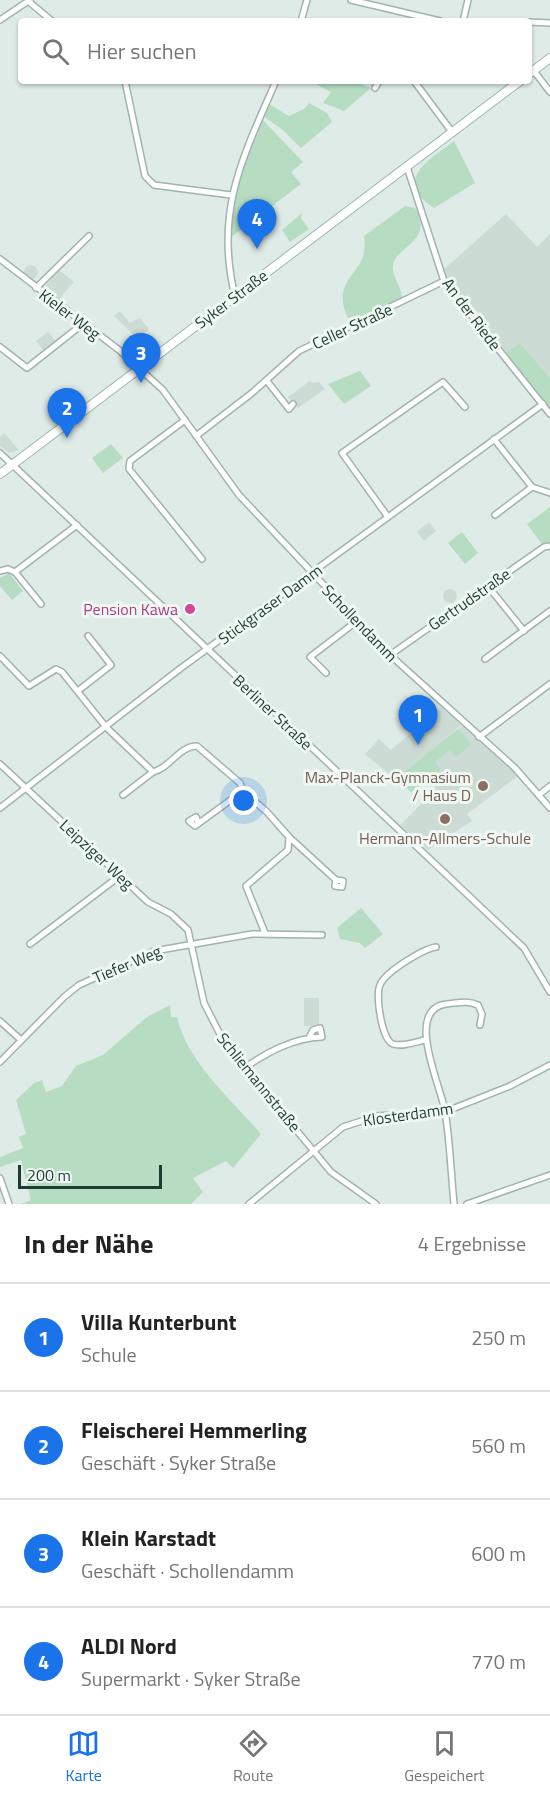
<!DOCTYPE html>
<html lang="de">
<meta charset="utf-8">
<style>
:root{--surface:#fff;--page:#f2f2f2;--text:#222;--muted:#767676;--line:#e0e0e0;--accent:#1a73e8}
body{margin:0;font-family:"Titillium Web",sans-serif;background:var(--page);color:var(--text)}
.scale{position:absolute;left:18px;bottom:15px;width:144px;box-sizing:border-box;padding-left:6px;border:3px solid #1f3c34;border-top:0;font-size:16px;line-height:21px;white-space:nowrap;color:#1f3c34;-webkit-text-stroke:4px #eff8f3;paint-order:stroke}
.you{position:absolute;left:244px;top:801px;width:21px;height:21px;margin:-15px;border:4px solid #fff;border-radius:50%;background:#1a73e8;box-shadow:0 0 0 9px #1a73e833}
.badge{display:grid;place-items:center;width:39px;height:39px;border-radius:50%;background:var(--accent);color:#fff;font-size:20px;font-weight:700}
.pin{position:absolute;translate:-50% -50px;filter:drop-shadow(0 2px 3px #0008)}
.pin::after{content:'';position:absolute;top:32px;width:21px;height:18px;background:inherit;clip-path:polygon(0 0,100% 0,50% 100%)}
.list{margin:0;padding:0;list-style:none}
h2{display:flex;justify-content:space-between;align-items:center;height:78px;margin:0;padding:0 24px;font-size:26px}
h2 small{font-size:20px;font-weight:400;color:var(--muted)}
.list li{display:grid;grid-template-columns:39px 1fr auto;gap:18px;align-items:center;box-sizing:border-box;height:108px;padding:0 24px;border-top:2px solid var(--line)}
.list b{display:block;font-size:22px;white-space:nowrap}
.list p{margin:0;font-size:20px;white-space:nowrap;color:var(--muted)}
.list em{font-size:20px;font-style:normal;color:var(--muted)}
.icon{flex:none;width:33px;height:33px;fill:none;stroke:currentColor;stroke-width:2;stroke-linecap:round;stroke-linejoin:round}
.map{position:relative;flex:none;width:550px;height:1204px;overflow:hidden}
.search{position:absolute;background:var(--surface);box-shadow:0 2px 4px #0004;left:18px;right:18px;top:18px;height:66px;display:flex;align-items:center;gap:15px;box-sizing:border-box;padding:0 21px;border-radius:6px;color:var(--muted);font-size:22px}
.sheet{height:510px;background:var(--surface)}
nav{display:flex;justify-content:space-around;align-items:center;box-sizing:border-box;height:84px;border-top:2px solid var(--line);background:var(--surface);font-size:16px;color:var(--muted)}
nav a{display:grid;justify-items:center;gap:3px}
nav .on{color:var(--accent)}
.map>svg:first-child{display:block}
</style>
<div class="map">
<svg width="550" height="1204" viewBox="0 0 550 1204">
<rect width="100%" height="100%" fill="#dfebe6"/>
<g fill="#cddbd5">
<path d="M506,214L537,247L550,234V378L520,343L505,353L447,281L443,270Z"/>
<circle cx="31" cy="272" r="7"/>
<path d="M59,270L74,282L59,299L44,287Z"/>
<path d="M120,311L130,323L140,318L149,329L137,338L114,316Z"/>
<path d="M48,332L56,342L44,351L36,341Z"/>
<path d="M310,381L313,383L319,382L325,389L298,408L288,397Z"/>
<path d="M4,433L19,450L9,453L0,446V437Z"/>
<path d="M429,522L436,531L424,541L417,532Z"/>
<circle cx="450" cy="596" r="7"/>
<path d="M441,707L461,725L446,738L462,726L518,776L467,814L472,821L428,850L400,825L436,789L428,779L411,792L365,754L379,739L391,750Z"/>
<rect x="304" y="998" width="15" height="28"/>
</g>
<g fill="#b6ddc2">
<path d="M310,81H353L371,88L344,111L323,103L331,92Z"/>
<path d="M309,103L327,113L332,122L301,148L283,130L263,116L269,104L289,116L304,109Z"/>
<path d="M262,119L303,162L291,172L301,184L230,238C232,195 244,158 262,119Z"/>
<path d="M454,141L475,183L434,208C392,180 429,160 454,141Z"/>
<path d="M405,206L415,208C435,242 394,247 393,266C392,277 402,287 402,298L356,320L348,318C328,276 371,275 364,236Z"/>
<path d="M302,213L301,218L309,229L290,242L282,230Z"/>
<path d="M520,343L550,378V409L505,353Z"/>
<path d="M360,371L371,386L344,404L328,384Z"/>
<path d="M111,444L123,458L103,473L92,458Z"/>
<path d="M550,507V543L542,544L527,524Z"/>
<path d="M462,532L478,553L465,564L448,543Z"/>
<path d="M9,573L23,591L12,600L0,586V578Z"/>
<path d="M458,729L472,744L456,757L450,750L435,762L441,770L411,792L396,779Z"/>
<path d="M361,908L383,934L365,948L360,943L340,939L337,928Z"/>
<path d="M170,1005L171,1017H177C187,1062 232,1100 261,1134L233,1168L226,1161L193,1178L203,1192L191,1204H21L31,1200L21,1160L0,1167V1157L23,1148L19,1137L26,1134L16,1100L34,1083L42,1080L46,1092L62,1086L76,1066L103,1055L147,1017Z"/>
</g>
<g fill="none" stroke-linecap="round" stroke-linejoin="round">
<defs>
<g id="minor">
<path d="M351,0L440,21"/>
<path d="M28,1L52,21"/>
<path d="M0,20L30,0"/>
<path d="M301,21L307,0"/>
<path d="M463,21L468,0"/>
<path d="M529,22L550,23"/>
<path d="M534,71L550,92"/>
<path d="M125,81L145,176L154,185L231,195"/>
<path d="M414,81L452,132"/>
<path d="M375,88L379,81"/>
<path d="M407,167L444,281L550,414"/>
<path d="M0,259L119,350L163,390L239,495L390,655L515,768L550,808"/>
<path d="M36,288L89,236"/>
<path d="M235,296C214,212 243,156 276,81"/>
<path d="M0,347L27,368L84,323"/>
<path d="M267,381L289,409L293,404"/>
<path d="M185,420L130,461L129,469L202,559"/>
<path d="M196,436L252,393L299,351L444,281"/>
<path d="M494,439L532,487L550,493"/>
<path d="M0,453L524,948L550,992"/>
<path d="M495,515L532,487"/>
<path d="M388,517L342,453L443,382L465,407"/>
<path d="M0,571L8,569L15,572L77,525"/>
<path d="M15,572L41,604"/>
<path d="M487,585L524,631"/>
<path d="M390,655L544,547L550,546"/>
<path d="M0,656L29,686L56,669L62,672L106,727L153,772C170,768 179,746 197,746L240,783L243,791L267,812L289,837L288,850L246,886L265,933"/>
<path d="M485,659L550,611"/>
<path d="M326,673L310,657L357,621"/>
<path d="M79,690L111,665L88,636"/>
<path d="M479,737L550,684"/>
<path d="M0,764L148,902L171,914L188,930L204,1003L225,1044L331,1172L376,1204"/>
<path d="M540,794L550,786"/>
<path d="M123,795L153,772"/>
<path d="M0,808L181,668L543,404"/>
<path d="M198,822L196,817L189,821L195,826L243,791"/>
<path d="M289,837L336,880L343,881L342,887L335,886L336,880"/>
<path d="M30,944L121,875"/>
<path d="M0,1021L21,1040"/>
<path d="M425,1040C416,1042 402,1047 393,1044C382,1041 375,995 380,985C385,972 423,949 436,947"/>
<path d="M0,1062L64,997L79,985L154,951L252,934L322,935"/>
<path d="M244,1068C268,1052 293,1038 322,1037L320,1028L313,1030L309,1038"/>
<path d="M0,1178L9,1204"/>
<path d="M249,1204L343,1127L377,1116L447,1111L510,1086L550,1065"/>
<path d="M454,1204C451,1173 450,1142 445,1111C441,1086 404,1010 446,1004C458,1003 467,1000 478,1005L482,1014L480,1025"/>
<path d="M467,1204L550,1175"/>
</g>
<g id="secondary">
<path d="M529,74L550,58"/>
<path d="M0,474L520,81"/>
</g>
</defs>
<use href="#minor" stroke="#a2b3ad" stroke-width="8"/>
<use href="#secondary" stroke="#9db7ae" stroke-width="10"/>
<use href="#minor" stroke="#fff" stroke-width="5"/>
<use href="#secondary" stroke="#fff" stroke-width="8"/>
</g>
<circle fill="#d1479c" stroke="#eff8f3" stroke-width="2" cx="190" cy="609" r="6"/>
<g fill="#8d6e63" stroke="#eff8f3" stroke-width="2">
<circle cx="483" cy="786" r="6"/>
<circle cx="445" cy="819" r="6"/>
</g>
<g text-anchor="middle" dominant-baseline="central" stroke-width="6" stroke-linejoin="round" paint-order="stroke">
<g font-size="16" fill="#1f3c34" stroke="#eff8f3">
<text transform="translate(231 299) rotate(-37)">Syker Straße</text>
<text transform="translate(70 314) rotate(37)">Kieler Weg</text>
<text transform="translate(472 314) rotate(53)">An der Riede</text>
<text transform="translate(352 326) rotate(-25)">Celler Straße</text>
<text transform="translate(469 599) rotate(-35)">Gertrudstraße</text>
<text transform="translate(270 604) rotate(-36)">Stickgraser Damm</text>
<text transform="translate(360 623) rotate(46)">Schollendamm</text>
<text transform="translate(273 712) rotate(43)">Berliner Straße</text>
<text transform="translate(97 854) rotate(43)">Leipziger Weg</text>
<text transform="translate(127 964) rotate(-23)">Tiefer Weg</text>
<text transform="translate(259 1082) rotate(51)">Schliemannstraße</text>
<text transform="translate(408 1114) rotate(-8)">Klosterdamm</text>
</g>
<g font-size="16" fill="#b23c85" stroke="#eff8f3" text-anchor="end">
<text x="178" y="609">Pension Kawa</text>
</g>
<g font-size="16" fill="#785e54" stroke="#eff8f3" text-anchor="end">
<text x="471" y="777">Max-Planck-Gymnasium<tspan x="471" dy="18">/ Haus D</tspan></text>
<text x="445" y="838" text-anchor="middle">Hermann-Allmers-Schule</text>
</g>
</g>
</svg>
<div class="scale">200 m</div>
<div class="you"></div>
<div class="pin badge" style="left:418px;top:745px">1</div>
<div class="pin badge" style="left:67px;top:438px">2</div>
<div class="pin badge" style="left:141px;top:383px">3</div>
<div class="pin badge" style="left:257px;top:249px">4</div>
<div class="search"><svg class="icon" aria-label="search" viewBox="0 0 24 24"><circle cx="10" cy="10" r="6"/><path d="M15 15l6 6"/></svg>Hier suchen</div>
</div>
<section class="sheet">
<h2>In der Nähe<small>4 Ergebnisse</small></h2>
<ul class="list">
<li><span class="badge">1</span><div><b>Villa Kunterbunt</b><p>Schule</p></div><em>250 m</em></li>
<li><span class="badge">2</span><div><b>Fleischerei Hemmerling</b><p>Geschäft · Syker Straße</p></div><em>560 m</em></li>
<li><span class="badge">3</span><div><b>Klein Karstadt</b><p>Geschäft · Schollendamm</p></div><em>600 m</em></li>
<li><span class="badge">4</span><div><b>ALDI Nord</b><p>Supermarkt · Syker Straße</p></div><em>770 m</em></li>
</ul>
</section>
<nav>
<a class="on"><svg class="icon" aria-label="map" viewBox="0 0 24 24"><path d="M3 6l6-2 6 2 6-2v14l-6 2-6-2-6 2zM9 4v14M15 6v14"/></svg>Karte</a>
<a><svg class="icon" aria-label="directions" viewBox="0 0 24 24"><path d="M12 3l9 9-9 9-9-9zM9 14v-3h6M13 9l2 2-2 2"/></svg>Route</a>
<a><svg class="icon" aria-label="saved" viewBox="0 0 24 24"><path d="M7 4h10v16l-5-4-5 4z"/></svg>Gespeichert</a>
</nav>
